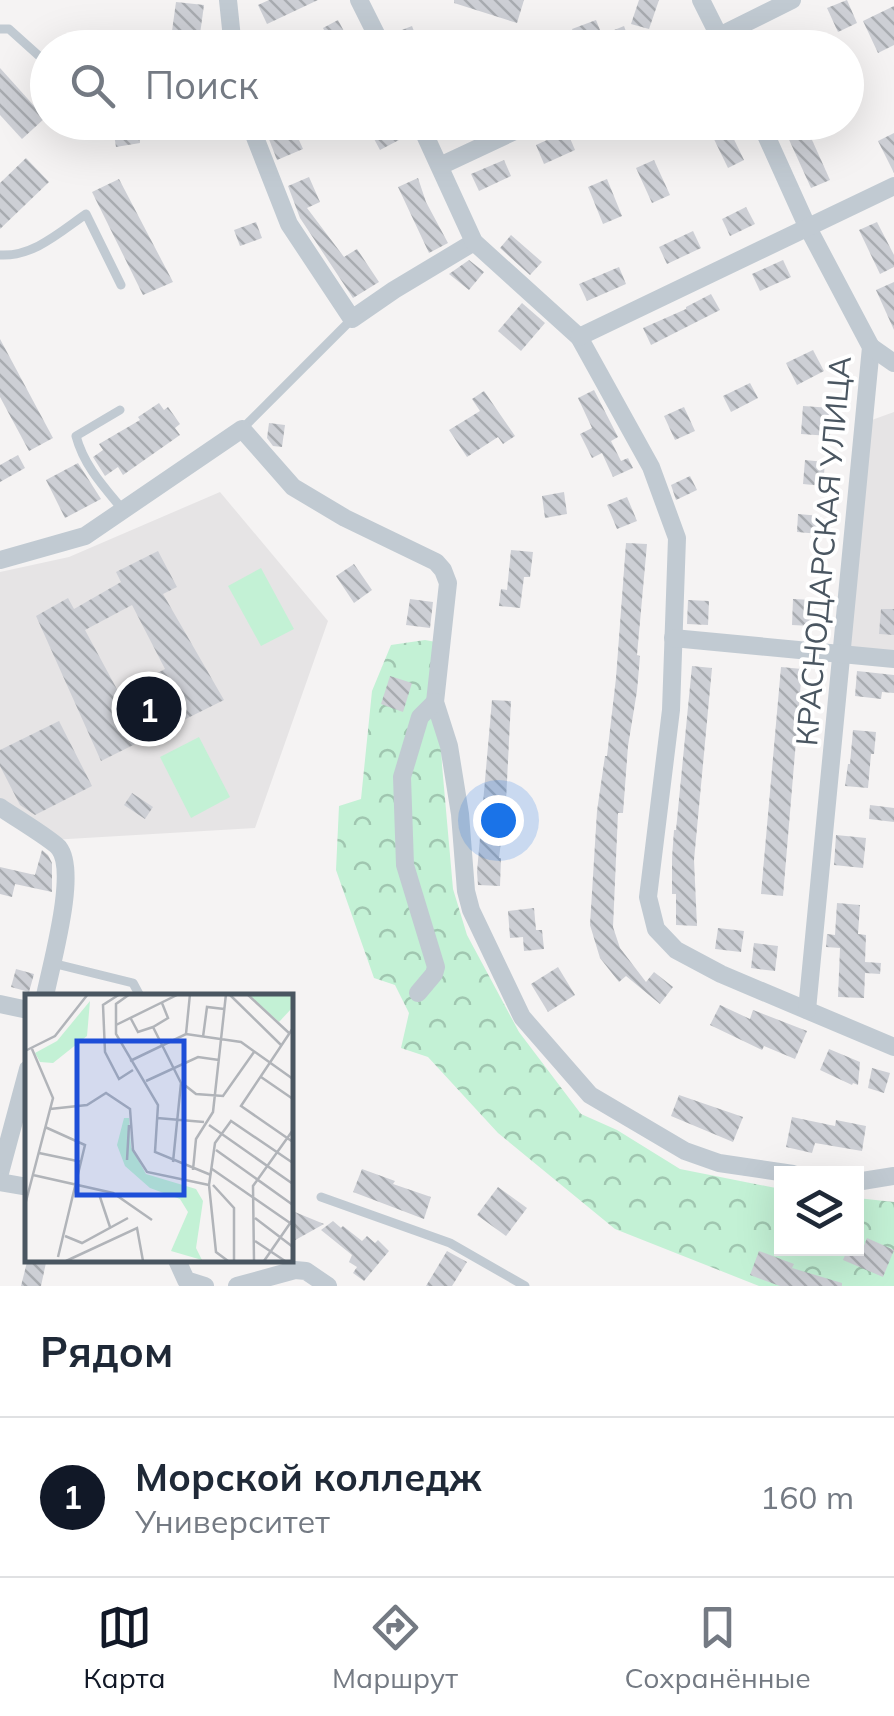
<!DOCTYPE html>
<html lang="ru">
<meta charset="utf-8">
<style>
:root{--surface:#fff;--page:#f2f2f3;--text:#1f2937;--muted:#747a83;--line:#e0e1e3;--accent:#111827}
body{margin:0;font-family:Mulish,sans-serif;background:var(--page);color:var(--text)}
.controls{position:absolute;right:30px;bottom:30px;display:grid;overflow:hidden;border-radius:0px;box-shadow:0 10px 40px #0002}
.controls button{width:90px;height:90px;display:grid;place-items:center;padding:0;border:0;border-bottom:2px solid var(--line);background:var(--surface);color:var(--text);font:50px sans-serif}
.you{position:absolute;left:498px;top:820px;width:35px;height:35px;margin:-25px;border:8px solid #fff;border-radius:50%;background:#1a73e8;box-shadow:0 0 0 15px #1a73e833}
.badge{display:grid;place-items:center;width:65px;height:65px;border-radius:50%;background:var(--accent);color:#fff;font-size:32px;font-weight:700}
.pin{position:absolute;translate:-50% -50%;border:5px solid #fff;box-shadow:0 2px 10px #0006}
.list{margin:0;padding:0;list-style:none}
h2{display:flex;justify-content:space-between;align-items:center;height:130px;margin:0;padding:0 40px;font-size:42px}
h2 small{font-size:32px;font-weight:400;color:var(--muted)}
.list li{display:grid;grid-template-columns:65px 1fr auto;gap:30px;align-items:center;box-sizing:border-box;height:160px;padding:0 40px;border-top:2px solid var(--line)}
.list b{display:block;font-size:38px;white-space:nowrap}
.list p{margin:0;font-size:32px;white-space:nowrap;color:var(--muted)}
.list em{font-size:32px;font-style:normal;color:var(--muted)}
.icon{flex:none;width:55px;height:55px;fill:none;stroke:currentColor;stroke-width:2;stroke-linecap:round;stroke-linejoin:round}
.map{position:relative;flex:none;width:894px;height:1286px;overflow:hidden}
.search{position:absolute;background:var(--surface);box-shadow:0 10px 40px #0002;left:30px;right:30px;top:30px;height:110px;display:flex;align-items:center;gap:25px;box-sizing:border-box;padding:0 35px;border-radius:55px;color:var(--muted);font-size:38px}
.sheet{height:290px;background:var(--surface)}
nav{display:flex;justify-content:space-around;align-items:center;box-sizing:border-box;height:140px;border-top:2px solid var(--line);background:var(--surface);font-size:28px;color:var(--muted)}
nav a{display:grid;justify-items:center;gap:5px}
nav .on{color:var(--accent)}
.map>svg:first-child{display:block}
</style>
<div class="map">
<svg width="894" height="1286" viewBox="0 0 894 1286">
<defs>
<pattern id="forest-crowns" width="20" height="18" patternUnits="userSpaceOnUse" patternTransform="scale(2.5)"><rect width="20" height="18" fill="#c3f1d5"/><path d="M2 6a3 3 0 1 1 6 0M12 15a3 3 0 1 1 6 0" fill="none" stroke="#a0c6b0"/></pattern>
<pattern id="building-back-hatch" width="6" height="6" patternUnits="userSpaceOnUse" patternTransform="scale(2.5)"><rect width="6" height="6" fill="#cdcfd5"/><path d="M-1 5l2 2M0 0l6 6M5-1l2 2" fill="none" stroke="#a8abb0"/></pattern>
</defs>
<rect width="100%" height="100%" fill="#f5f3f3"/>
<g fill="#e6e4e5">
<path d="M894,412V654L846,650L869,421Z"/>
<path d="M220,492L328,621L255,828L51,840L0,798V572L69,557Z"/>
</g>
<path fill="url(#forest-crowns)" d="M425,640L436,642L442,765L453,889L467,935L519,1032L581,1114L617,1130L680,1169L781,1189L782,1248H856L857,1198L894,1202V1286H759L615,1229L498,1133L428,1057L401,1048L409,1013L395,985L374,978L336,870L339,806L361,799L372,691L391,645Z"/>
<g fill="#c3f1d5">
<path d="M261,568L294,629L261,646L228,586Z"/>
<path d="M199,737L230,797L191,818L160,757Z"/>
</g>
<g fill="url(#building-back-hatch)" fill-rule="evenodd">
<path d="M269,0H318L267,24L258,5Z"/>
<path d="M454,0H524L517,23L454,3Z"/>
<path d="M639,0H659L649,29L631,24Z"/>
<path d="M847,0L857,23L838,32L827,8Z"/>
<path d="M176,2L204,5L200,34L172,31Z"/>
<path d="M894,6V45L878,53L863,21Z"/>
<path d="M338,20L347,37L332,45L323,28Z"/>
<path d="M596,20L602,35L624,26L632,48H572L578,44L572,29Z"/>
<path d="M412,26L418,42L400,48L394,33Z"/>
<path d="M0,68L45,118L22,139L0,115Z"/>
<path d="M112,122H137L140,143L116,147Z"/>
<path d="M281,122H291L303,149L277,160L265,129Z"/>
<path d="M365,122H390L399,140L380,150Z"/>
<path d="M781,122H804L830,180L811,188Z"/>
<path d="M727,125L744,160L728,168L711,133Z"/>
<path d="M567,131L575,150L544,164L536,145Z"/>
<path d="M894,133V173L878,141Z"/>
<path d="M26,158L49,182L0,229V183Z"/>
<path d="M504,160L511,176L479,191L471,174Z"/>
<path d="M654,160L670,195L652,203L636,168Z"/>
<path d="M309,177L320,202L307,208L344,257L357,249L379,282L353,298L300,218L288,186Z"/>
<path d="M418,178L426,202L448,243L429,253L398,187Z"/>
<path d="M119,179L173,282L143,295L92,192Z"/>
<path d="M607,179L622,216L603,224L588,187Z"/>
<path d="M746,207L755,224L730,236L722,219Z"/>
<path d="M256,222L262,238L240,246L234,230Z"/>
<path d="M877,222L894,255V267L880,274L859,230Z"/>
<path d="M693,231L701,248L667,264L659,247Z"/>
<path d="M511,235L542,262L530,275L500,248Z"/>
<path d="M469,260L484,272L469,290L449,274Z"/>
<path d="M783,260L791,277L760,291L752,274Z"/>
<path d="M619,267L626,284L587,301L579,284Z"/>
<path d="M894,282V330L876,290Z"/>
<path d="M711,294L720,310L651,345L643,328L686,309V307Z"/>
<path d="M522,303L545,323L521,351L498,331Z"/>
<path d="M0,339L53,438L29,451L0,397Z"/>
<path d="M813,350L824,371L797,385L786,363Z"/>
<path d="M750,383L758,398L731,412L723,396Z"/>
<path d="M594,390L618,437L611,441L621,461L628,458L633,468L613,477L602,453L592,458L580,434L592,428L578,398Z"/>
<path d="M484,391L515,436L503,444L498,437L467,457L449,430L480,411L472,399Z"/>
<path d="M159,403L164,410L168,407L180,424L175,428L180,435L123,475L118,467L105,476L93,457L103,450L99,444L140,420L138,417Z"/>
<path d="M803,406L832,408L830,436L801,434Z"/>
<path d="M684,407L695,431L675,440L664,416Z"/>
<path d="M269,423L285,425L282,447L273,446L267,438Z"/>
<path d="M18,455L25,468L0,482V465Z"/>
<path d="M805,460L825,462L823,486L803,484Z"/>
<path d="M78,463L101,499L65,518L46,480Z"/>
<path d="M690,476L697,490L676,500L671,485Z"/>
<path d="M564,492L567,514L545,518L542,496Z"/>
<path d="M627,497L637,521L617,529L607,505Z"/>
<path d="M798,514L821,516L820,534L797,532Z"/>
<path d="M626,543L647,544L637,655L640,656L637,691L628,746L623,813H618L613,927L620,948L646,982L654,972L673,987L660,1004L626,976L619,982L600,958L590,925L597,811L605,756H607L616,678Z"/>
<path d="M511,550L533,552L530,577H524L520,608L499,606L501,589L507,590Z"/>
<path d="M158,551L177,587L163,594L224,700L101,761L36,616L68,598L74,609L121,582L116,572ZM132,605L165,669L119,693L85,630Z"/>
<path d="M354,564L372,590L354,603L336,576Z"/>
<path d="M410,599L433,602L430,628L406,625Z"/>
<path d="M793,599L812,600L811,626L792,625Z"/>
<path d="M688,600L709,601L708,625L687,624Z"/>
<path d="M881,609H894V635L879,634Z"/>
<path d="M692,666L712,668L694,860L697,926L676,925V894H672V858L674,830H676Z"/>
<path d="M781,667L802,669L783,896L761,894Z"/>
<path d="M857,671L894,675V693L882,692L881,699L855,696Z"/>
<path d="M390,676L412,683L403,712L381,704Z"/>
<path d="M492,700L511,701L506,801L499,858H501L500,886L478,885L477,872Z"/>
<path d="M59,721L92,786L35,815L20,805L0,766V750Z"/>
<path d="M853,730L876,732L874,754H871L868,788L845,786L848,764H850Z"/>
<path d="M132,793L153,807L145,819L124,805Z"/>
<path d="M870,805L894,808V822L869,819Z"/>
<path d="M836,835L866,838L863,868L834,865Z"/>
<path d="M42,850L48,855L52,863V892L15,884L12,897L0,894V867L35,875Z"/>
<path d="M837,903L860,905L858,934L866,935L865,962L881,963L880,974L865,973L864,998L838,997L840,948L826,947L827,934L835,935Z"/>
<path d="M534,908L536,930H542L544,949L524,951L523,937L510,938L508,911Z"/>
<path d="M718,928L744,931L741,952L715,949Z"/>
<path d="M754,943L778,946L775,971L751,968Z"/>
<path d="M558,967L575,995L548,1012L531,984Z"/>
<path d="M16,969L34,974L29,992L11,987Z"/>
<path d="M720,1005L750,1019L753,1010L807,1031L795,1059L764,1046L762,1050L710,1025Z"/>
<path d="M829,1049L860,1062L858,1085L853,1083L852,1085L820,1070Z"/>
<path d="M872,1068L890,1073L884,1093L868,1088Z"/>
<path d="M679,1095L743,1117L733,1142L671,1116Z"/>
<path d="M792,1117L835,1126L836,1120L866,1126L862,1151L815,1143L812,1153L786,1147Z"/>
<path d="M362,1169L395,1181L393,1184L431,1197L424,1219L353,1192Z"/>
<path d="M498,1187L527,1208L506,1236L477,1215Z"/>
<path d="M290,1210L324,1224L290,1243Z"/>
<path d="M333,1221L341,1228L343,1226L362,1241L367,1236L375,1243L378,1240L389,1251L364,1281L353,1273L357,1267L349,1262L352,1255L321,1230Z"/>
<path d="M867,1238L894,1250L883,1277L843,1260L848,1248L862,1251Z"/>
<path d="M447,1251L467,1262L452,1286H426Z"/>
<path d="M759,1251L794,1264L792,1268L842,1283V1286H780L750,1275Z"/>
<path d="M28,1258H47L41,1286H21Z"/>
</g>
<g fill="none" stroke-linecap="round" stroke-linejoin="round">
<g stroke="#c1cad2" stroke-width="9">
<path d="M0,29H9L48,64"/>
<path d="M0,255C33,257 60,232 86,214L121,285"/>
<path d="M120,410L76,436C84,466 104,487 123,510"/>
<path d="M242,429L352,319"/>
<path d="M52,963L133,983L140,996"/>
<path d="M321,1197L450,1243L525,1286"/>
</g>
<g stroke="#c1cad2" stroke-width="18">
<path d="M228,0L233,48"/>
<path d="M359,0L383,48"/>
<path d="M701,0L725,48"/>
<path d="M695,48L792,0"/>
<path d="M249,122L289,224L352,319L394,290L474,242"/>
<path d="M419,122L474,242L579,337L651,467L677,538L671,710L648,897L656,929L676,950L721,974L894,1047"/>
<path d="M760,122L807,226L871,347L807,1010"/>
<path d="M440,166L534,122"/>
<path d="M579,337L894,186"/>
<path d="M871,347L894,363"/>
<path d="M0,560L85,536L242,429L293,487L345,518L436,562L443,570L448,583L435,702L449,746L460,814L466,891L471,910L522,1017L590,1095L685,1151L719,1163L793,1174"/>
<path d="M673,638L894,659"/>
<path d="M0,807C11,815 53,840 59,848C78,872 51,965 45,996"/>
<path d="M418,993L434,974L436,967L405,865L402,777L420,717L435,702"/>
<path d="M0,1004L28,1010"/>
<path d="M0,1173L28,1069"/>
<path d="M0,1182L28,1187"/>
<path d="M856,1182L894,1176"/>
<path d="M176,1258L186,1280L205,1286"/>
<path d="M237,1286L295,1270L306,1271L328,1286"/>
</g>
</g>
<g text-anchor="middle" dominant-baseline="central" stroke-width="8" stroke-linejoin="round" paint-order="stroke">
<g font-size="30" fill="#4a5661" stroke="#fff">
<text transform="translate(823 551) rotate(-85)">КРАСНОДАРСКАЯ УЛИЦА</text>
</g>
</g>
<g transform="translate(25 994)">
<rect width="268" height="268" fill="#f5f3f3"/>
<path d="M65,7L62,42L28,69L15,68L10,59L32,47ZM99,124H104L106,153L121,180L171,195L178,207L171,254L177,266L146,257L163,218L155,205L125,194L100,172L92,151Z" fill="#c3f1d5"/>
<path d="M223,0H266L267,14L254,28Z" fill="#c3f1d5"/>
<path fill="none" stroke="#b1b4b9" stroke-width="2.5" d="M95,0L78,11L80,58L94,85L108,76M105,0L91,10V40L133,111L130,158L186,181M204,0L256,51M222,0L264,39M105,23L113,38L128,33L143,24L137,9M91,31L154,0M128,33L156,89L148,168M268,34L216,112L268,148M161,40L165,0M178,43L182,13L199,15M0,57L30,42L63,0M105,67L161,40L216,48L268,85M236,83L268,105M121,87L173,63L194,66M157,89L171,100L198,102L229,58M25,115L62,111L81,99L105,115L108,156L122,178L184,191M132,124L179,128M184,131L268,190M20,133L60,151L33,263M191,156L268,211M14,159L57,168M102,166L104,131M187,175L268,231M168,176L171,145L188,118L201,0M8,181L88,199L127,226M188,191L209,214V267M74,200L85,233M0,211L28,104L7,55M230,224L268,253M40,242L57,249L103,224M230,247L260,267M41,267L112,234L118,267M203,267L191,258L184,191L190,149L206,127L268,169M229,267L228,192L268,136M239,267L268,225"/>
<path fill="#1d4ed8" fill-opacity="0.15" stroke="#1d4ed8" stroke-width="5" d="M52,47H159V201H52Z"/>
<rect width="268" height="268" fill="none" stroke="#4a5661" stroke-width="5"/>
</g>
</svg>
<div class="controls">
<button><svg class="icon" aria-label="layers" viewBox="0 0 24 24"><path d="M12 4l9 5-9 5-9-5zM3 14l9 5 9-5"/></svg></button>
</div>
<div class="you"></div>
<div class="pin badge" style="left:149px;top:709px">1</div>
<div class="search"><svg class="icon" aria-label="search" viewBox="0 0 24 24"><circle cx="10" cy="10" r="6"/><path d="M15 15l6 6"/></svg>Поиск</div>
</div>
<section class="sheet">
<h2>Рядом<small></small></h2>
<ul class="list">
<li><span class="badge">1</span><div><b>Морской колледж</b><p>Университет</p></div><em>160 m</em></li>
</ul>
</section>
<nav>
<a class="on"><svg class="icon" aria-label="map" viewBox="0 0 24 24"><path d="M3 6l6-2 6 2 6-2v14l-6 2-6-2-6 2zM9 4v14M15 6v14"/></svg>Карта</a>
<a><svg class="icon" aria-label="directions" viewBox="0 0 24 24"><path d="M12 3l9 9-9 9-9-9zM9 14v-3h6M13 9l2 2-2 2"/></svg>Маршрут</a>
<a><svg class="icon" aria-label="saved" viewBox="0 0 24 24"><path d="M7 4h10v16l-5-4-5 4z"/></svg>Сохранённые</a>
</nav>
